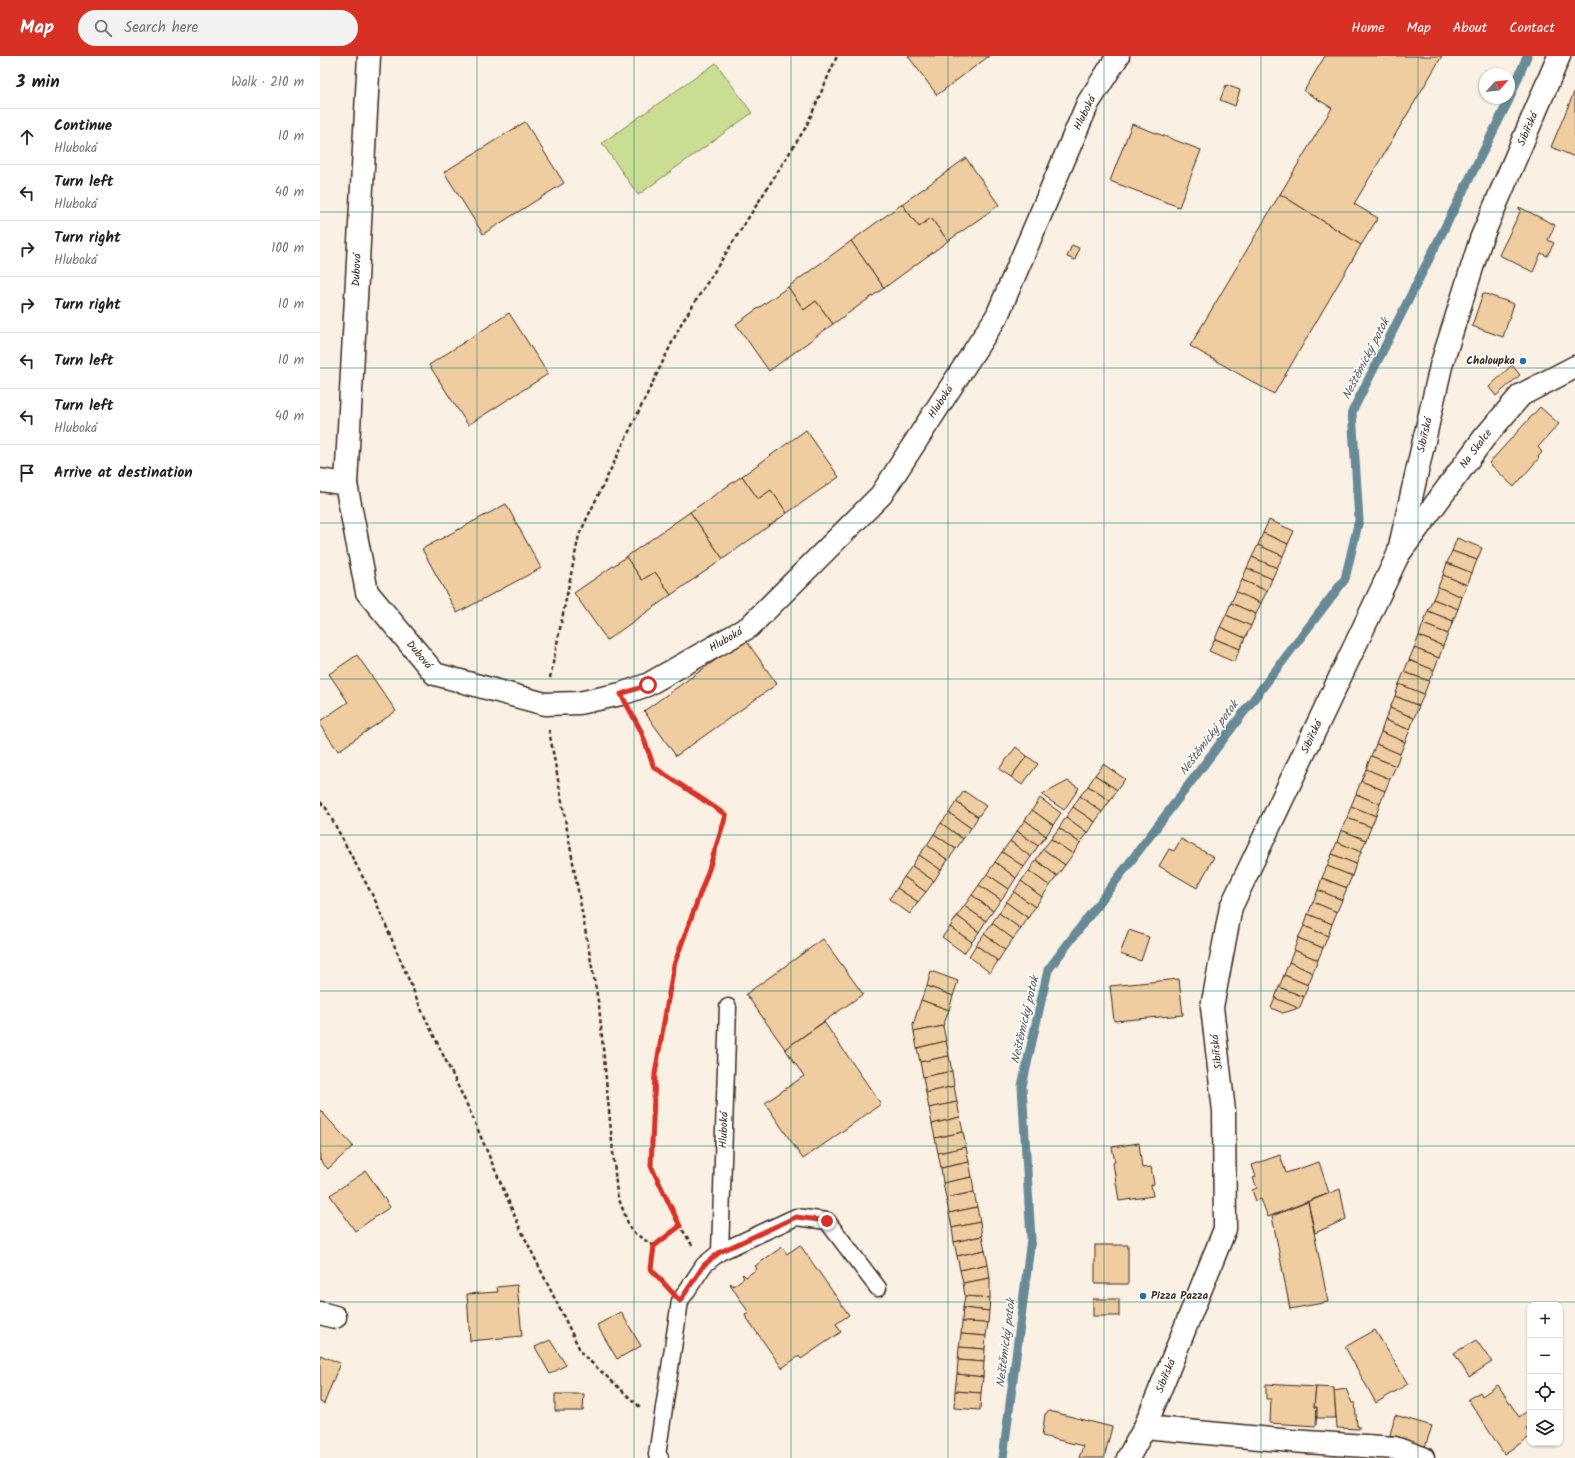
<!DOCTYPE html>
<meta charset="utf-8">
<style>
:root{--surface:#fff;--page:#f2f2f2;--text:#202124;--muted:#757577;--line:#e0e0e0;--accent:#d93025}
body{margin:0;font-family:Kalam,sans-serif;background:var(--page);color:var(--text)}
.controls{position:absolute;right:12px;bottom:12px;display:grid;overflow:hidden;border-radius:8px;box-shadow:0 1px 3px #0004}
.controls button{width:36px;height:36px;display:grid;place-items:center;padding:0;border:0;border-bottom:1px solid var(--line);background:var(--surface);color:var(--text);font:20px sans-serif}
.compass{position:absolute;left:1159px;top:12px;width:36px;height:36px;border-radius:50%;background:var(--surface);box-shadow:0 1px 3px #0004;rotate:63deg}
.stop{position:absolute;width:12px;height:12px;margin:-9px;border:3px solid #d93025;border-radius:50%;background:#fff}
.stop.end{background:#d93025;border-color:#fff;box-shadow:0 1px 4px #0008}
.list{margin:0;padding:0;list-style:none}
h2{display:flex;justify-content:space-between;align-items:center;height:52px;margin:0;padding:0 16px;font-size:17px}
h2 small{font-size:13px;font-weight:400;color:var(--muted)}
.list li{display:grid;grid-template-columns:26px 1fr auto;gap:12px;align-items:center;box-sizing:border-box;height:56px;padding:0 16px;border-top:1px solid var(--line)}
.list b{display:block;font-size:15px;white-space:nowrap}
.list p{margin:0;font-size:13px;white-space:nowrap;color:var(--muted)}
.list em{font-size:13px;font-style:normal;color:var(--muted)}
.icon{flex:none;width:22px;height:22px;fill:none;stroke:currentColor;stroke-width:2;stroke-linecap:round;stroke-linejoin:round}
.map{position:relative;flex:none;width:1255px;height:1402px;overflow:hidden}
header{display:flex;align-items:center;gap:24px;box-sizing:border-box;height:56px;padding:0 20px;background:var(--accent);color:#fff}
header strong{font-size:19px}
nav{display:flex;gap:22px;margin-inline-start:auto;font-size:14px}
.search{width:280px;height:36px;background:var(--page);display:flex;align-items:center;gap:10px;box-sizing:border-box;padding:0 14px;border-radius:22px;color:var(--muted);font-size:15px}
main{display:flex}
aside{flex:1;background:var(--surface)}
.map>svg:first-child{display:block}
</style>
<header>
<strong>Map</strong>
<div class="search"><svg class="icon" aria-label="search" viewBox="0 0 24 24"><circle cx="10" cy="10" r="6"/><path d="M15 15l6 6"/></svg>Search here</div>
<nav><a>Home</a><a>Map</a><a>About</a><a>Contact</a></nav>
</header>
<main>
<aside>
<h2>3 min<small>Walk · 210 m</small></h2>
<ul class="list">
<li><svg class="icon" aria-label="ahead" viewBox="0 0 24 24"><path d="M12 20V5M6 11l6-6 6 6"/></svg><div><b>Continue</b><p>Hluboká</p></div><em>10 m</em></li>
<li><svg class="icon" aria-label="left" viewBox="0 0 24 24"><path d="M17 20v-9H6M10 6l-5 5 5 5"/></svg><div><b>Turn left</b><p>Hluboká</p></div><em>40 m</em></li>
<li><svg class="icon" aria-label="right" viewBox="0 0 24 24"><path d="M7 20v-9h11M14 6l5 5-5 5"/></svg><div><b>Turn right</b><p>Hluboká</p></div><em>100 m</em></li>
<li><svg class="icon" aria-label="right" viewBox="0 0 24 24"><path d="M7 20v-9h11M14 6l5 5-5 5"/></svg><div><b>Turn right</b></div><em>10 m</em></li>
<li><svg class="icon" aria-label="left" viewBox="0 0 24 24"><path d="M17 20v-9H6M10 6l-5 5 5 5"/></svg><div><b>Turn left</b></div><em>10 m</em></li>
<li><svg class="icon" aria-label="left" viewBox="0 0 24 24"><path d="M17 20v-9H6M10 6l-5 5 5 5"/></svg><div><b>Turn left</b><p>Hluboká</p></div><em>40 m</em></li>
<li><svg class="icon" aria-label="arrive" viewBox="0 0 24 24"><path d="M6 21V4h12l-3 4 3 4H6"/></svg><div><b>Arrive at destination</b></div></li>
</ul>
</aside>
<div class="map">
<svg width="1255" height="1402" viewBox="0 0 1255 1402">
<rect width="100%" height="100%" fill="#faf0e3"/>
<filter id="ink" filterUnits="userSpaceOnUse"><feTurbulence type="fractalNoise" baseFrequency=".025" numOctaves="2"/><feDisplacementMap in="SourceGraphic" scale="8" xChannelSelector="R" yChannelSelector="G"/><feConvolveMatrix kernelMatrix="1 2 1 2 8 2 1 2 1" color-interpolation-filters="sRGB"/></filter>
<g filter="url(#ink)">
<path fill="#c9de93" stroke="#828458" d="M396,7L432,57L318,139L282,87Z"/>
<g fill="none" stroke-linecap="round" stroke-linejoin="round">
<path stroke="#688a97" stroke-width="9" d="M683,1402L711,1183L702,1030L728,914L1025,523L1039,464L1032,356L1189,44L1207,0"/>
</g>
<g fill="#f0cda1" stroke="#3b2a1e">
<path d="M588,0H669L617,39Z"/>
<path d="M1005,0H1122L1034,148L1058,162L1041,189L960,138L1012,52L984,35Z"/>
<path d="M906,29L920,34L915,50L900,44Z"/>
<path d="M1255,34V101L1231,91Z"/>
<path d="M205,66L244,127L163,178L124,116Z"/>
<path d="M812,68L881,94L859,151L790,125Z"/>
<path d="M646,102L679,149L628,185L611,162L599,171L582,148Z"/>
<path d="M960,138L1041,189L954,338L870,290Z"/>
<path d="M582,148L599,171L611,162L628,185L564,232L531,185Z"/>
<path d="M1199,151L1235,169L1228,184L1234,187L1227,200L1221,197L1213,216L1179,199L1201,154L1199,153Z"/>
<path d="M531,185L564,232L513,268L496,245L484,254L468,231Z"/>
<path d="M752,189L759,192L755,204L747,201Z"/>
<path d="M468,231L484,254L496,245L513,268L449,315L416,268Z"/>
<path d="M1163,237L1194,248L1183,281L1152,270Z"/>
<path d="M189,257L228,318L148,369L109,309Z"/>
<path d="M1192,309L1200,319L1176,340L1169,331Z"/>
<path d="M1220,351L1239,368L1218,391L1222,396L1218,401L1219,402L1194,431L1169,407Z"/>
<path d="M486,374L519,421L467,457L451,434L438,443L422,420Z"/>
<path d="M422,420L438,443L451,434L467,457L403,503L370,456Z"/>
<path d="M186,448L221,512L137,557L102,493Z"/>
<path d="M370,456L403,503L351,539L335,516L322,524L306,501Z"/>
<path d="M949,464L974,475L968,488L943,477Z"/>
<path d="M943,477L968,488L963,500L938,489Z"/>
<path d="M1137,482L1162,492L1157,504L1132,495Z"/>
<path d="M938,489L963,500L957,512L932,501Z"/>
<path d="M1132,495L1157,504L1152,517L1127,507Z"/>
<path d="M306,501L322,524L335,516L351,539L287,584L254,537Z"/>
<path d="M932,501L957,512L952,523L927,512Z"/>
<path d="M1127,507L1152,517L1147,529L1123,519Z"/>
<path d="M927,512L952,523L947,535L922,524Z"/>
<path d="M1123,519L1147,529L1142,541L1118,531Z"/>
<path d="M922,524L947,535L941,547L916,536Z"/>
<path d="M1118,531L1142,541L1138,553L1113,543Z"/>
<path d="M916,536L941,547L936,558L911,547Z"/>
<path d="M1113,543L1138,553L1133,565L1108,555Z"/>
<path d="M911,547L936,558L931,570L906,559Z"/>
<path d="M1108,555L1133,565L1128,578L1103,568Z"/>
<path d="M906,559L931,570L925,582L900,571Z"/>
<path d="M1103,568L1128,578L1123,590L1099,580Z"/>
<path d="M900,571L925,582L920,593L895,583Z"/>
<path d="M1099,580L1123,590L1119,602L1094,592Z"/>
<path d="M425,583L457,628L356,700L324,655Z"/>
<path d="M895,583L920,593L914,606L889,595Z"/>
<path d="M1094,592L1119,602L1114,614L1089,604Z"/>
<path d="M37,599L76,655L18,695L0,669V665L28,646L9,618Z"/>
<path d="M1089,604L1114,614L1109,625L1084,616Z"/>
<path d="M1084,616L1109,625L1104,638L1079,628Z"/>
<path d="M1079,628L1104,638L1099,650L1075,640Z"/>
<path d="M1075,640L1099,650L1094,662L1070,652Z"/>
<path d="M1070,652L1094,662L1090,674L1065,664Z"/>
<path d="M1065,664L1090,674L1085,686L1061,676Z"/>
<path d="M1061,676L1085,686L1080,698L1056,688Z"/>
<path d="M1056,688L1080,698L1076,710L1051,700Z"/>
<path d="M696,691L707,700L691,721L679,713Z"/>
<path d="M707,700L718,708L702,729L691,721Z"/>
<path d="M1051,700L1076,710L1070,723L1046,713Z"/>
<path d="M783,708L805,723L797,734L775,719Z"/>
<path d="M1046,713L1070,723L1065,735L1041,725Z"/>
<path d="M775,719L797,734L790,745L768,730Z"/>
<path d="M748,725L759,732L744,754L722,739Z"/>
<path d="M1041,725L1065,735L1060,748L1036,738Z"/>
<path d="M768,730L790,745L782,756L760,740Z"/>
<path d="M644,735L666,750L658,761L636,746Z"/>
<path d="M1036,738L1060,748L1056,760L1031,750Z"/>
<path d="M760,740L782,756L775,766L753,751Z"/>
<path d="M720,742L741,757L733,769L712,754Z"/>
<path d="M636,746L658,761L651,772L629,757Z"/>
<path d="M1031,750L1056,760L1051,771L1027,762Z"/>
<path d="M753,751L775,766L768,777L746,761Z"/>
<path d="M712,754L733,769L726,780L705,764Z"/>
<path d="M629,757L651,772L643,783L621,767Z"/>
<path d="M746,761L768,777L760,787L739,772Z"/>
<path d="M1027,762L1051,771L1046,784L1021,774Z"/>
<path d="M705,764L726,780L718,790L697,775Z"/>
<path d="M621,767L643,783L636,793L614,778Z"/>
<path d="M739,772L760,787L753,798L731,783Z"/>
<path d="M1021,774L1046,784L1041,796L1017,786Z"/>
<path d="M697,775L718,790L711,801L690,785Z"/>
<path d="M614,778L636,793L628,804L607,789Z"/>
<path d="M731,783L753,798L745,809L723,793Z"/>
<path d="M861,783L894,801L877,832L839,810L849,793L854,795Z"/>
<path d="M690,785L711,801L704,811L682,796Z"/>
<path d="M1017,786L1041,796L1036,808L1012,798Z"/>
<path d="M607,789L628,804L621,814L599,799Z"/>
<path d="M723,793L745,809L737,820L716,804Z"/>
<path d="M682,796L704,811L696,822L675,806Z"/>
<path d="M1012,798L1036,808L1032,820L1007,810Z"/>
<path d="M599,799L621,814L614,825L592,810Z"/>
<path d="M716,804L737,820L730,830L709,815Z"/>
<path d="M675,806L696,822L689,833L667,818Z"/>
<path d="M592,810L614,825L606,836L584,821Z"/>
<path d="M1007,810L1032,820L1027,832L1002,822Z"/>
<path d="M709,815L730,830L722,841L701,825Z"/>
<path d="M667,818L689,833L681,844L659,829Z"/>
<path d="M584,821L606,836L598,846L577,832Z"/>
<path d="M1002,822L1027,832L1022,844L998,834Z"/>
<path d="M701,825L722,841L715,851L694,836Z"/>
<path d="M659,829L681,844L673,855L652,839Z"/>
<path d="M577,832L598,846L590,858L569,843Z"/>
<path d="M998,834L1022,844L1017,856L993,846Z"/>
<path d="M694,836L715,851L708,862L686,846Z"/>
<path d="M652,839L673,855L666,865L644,850Z"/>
<path d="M686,846L708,862L701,873L679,857Z"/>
<path d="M993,846L1017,856L1012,868L988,858Z"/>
<path d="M644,850L666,865L659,876L637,860Z"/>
<path d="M679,857L701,873L693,883L672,867Z"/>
<path d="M988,858L1012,868L1008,880L984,870Z"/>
<path d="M637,860L659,876L652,886L630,871Z"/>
<path d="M672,867L693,883L685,894L664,878Z"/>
<path d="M984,870L1008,880L1003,892L978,882Z"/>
<path d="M630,871L652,886L644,897L622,881Z"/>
<path d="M809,874L829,881L821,905L800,898Z"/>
<path d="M664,878L685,894L678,905L656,889Z"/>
<path d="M978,882L1003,892L998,904L974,894Z"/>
<path d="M503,883L543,938L465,993L426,938Z"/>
<path d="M656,889L678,905L670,917L649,900Z"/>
<path d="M974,894L998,904L993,917L969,906Z"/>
<path d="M969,906L993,917L988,929L964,919Z"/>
<path d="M611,915L638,925L633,940L607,930Z"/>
<path d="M964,919L988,929L984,941L959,931Z"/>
<path d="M859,923L863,959L794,965L790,930Z"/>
<path d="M607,930L633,940L629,954L601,944Z"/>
<path d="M959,931L984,941L979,953L955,942Z"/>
<path d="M955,942L976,951V953L963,957L951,952Z"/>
<path d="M601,944L629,954L623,970L594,976L593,969Z"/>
<path d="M504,966L561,1048L483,1103L445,1047L484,1020L465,993Z"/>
<path d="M623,970L626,985L597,992L594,976Z"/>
<path d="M626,985L629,1000L600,1006L597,992Z"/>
<path d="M629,1000L632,1015L603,1021L600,1006Z"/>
<path d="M632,1015L634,1030L606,1037L603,1021Z"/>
<path d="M634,1030L637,1046L609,1052L606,1037Z"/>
<path d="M637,1046L640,1061L612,1068L609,1052Z"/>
<path d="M0,1054L33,1090L8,1113L0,1104Z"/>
<path d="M640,1061L643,1076L615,1082L612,1068Z"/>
<path d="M643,1076L646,1091L618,1097L615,1082Z"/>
<path d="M819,1087L822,1112L831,1111L834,1128L831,1129L833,1140L799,1145L793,1107L795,1106L792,1091Z"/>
<path d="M646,1091L649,1106L621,1112L618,1097Z"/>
<path d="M960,1099L966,1117L999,1106L1009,1137L948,1161L941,1143L936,1145L932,1134L937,1132L933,1122L936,1121L932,1109Z"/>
<path d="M649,1106L652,1121L623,1127L621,1112Z"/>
<path d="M46,1115L70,1151L35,1175L10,1139Z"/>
<path d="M652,1121L654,1136L626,1142L623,1127Z"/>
<path d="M1020,1133L1026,1163L995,1177L988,1146Z"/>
<path d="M654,1136L657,1151L629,1157L626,1142Z"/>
<path d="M988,1146L1008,1246L970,1253L952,1160Z"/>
<path d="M657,1151L660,1166L632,1172L629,1157Z"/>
<path d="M660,1166L662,1180L634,1186L632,1172Z"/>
<path d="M662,1180L665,1194L637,1200L634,1186Z"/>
<path d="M480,1189L529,1259L516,1268L521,1276L481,1303L479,1300L462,1312L426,1261L425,1259L429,1257L410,1228L411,1227L413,1230L424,1222L422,1219L423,1218L426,1221L437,1213L435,1210L462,1191L467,1198Z"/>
<rect x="775" y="1189" width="33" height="39"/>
<path d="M665,1194L668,1208L640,1214L637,1200Z"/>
<path d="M668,1208L670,1222L643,1227L640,1214Z"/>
<path d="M670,1222V1242L645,1240L643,1227Z"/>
<path d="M197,1229L202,1280L150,1285L147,1238L178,1236L177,1231Z"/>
<path d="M645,1240L670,1242L669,1255L643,1252Z"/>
<rect x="773" y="1243" width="26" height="17"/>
<path d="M643,1252L669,1255L668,1267L642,1266Z"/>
<path d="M301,1256L321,1290L297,1303L277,1269Z"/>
<path d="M642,1266L668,1267L666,1280L641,1278Z"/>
<path d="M1055,1274L1088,1328L1056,1347L1025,1291Z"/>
<path d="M641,1278L666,1280L665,1293L639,1291Z"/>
<path d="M230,1284L246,1309L230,1318L215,1291Z"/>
<path d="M1156,1284L1172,1306L1149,1321L1134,1297Z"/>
<path d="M639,1291L665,1293L664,1306L638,1304Z"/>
<path d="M0,1299L20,1307L4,1348L0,1346Z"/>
<path d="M638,1304L664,1306L663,1321L637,1318Z"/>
<path d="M637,1318L663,1321L661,1337L635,1335Z"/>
<path d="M946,1328L996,1331L994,1351H997L996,1370L950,1367L951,1343H946Z"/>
<path d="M1178,1329L1199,1361L1206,1356L1210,1363V1369L1206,1372L1210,1381L1184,1398L1148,1343L1160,1336L1162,1340Z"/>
<path d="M996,1331L1014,1332L1016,1362H997V1351H994Z"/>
<path d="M1026,1333L1032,1347H1035L1037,1370H1039V1373L1017,1372L1014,1335Z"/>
<path d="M635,1335L661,1337L660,1354L634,1352Z"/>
<path d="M235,1338H264L263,1355H235Z"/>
<path d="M729,1355L792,1371L784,1402H759L763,1390L722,1380L725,1358Z"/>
<path d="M1075,1359L1112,1370L1105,1391L1070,1379Z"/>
</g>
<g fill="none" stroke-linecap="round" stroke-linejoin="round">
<defs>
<g id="service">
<path d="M400,1196L408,951"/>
<path d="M340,1402L337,1399L360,1245L384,1209L400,1196L476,1161L507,1165L558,1232"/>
</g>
<g id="minor">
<path d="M0,424L26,428L47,536L115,618L225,648L259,647L301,638L327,629L429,571L561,439L677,260L768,47L798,0"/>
<path d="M26,428L49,0"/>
<path d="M1078,499L1164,382L1201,339L1255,311"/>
<path d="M0,1257L15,1261"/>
<path d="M825,1371L971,1385L1075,1392L1103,1402"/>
</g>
<path id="tertiary" d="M808,1402L825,1371L905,1173L904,1055L892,951L911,851L1078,499L1121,310L1161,183L1239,0"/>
</defs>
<use href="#service" stroke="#3b2a1e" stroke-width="19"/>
<use href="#minor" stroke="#3b2a1e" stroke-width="25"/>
<use href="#tertiary" stroke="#3b2a1e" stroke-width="25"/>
<g stroke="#3b2a1e" stroke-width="2.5" stroke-dasharray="4 3" stroke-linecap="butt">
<path d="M230,622L259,479L361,268L486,71L517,0"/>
<path d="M314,661L321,675L333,711L406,759L389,813L354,909L335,1018L331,1110L360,1170L372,1189"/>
<path d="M229,674L279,950L297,1138L311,1175L334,1190"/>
<path d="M0,746L6,752L56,846L102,955L148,1051L200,1172L262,1298L320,1351"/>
<path d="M344,1227L331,1213L334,1190L360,1170"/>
</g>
<use href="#service" stroke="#fff" stroke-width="16"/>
<use href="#minor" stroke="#fff" stroke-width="22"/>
<use href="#tertiary" stroke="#fff" stroke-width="22"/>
</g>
</g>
<g fill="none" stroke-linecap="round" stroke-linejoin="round" filter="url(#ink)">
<path stroke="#d93025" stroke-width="5" d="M328,629L301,638L321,675L334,711L406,759L389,813L354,909L335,1018L331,1110L360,1170L334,1190L331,1213L360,1245L384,1209L400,1196L476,1161L507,1165"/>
</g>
<path fill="none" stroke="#0f766e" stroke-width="1" stroke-opacity="0.55" d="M157,0V1402M314,0V1402M471,0V1402M628,0V1402M784,0V1402M941,0V1402M1098,0V1402M0,156H1255M0,312H1255M0,467H1255M0,623H1255M0,779H1255M0,935H1255M0,1090H1255M0,1246H1255"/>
<g fill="#1f6fb2" stroke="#fff" stroke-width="1.5">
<circle cx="1203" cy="305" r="4"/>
<circle cx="823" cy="1240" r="4"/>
</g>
<g text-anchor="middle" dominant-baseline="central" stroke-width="3" stroke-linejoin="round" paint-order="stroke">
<g font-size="11" fill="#3b2a1e" stroke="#fff">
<text transform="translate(765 57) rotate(-64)">Hluboká</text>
<text transform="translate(1208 73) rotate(-67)">Sibiřská</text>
<text transform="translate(37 214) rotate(-87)">Dubová</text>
<text transform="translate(621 346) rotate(-57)">Hluboká</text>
<text transform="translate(1105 379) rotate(-77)">Sibiřská</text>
<text transform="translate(1156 393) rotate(-53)">Na Skalce</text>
<text transform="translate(406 584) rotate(-30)">Hluboká</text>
<text transform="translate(99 599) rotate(50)">Dubová</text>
<text transform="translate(992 681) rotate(-65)">Sibiřská</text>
<text transform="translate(897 996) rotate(-97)">Sibiřská</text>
<text transform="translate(404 1074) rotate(-88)">Hluboká</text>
<text transform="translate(846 1320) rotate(-68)">Sibiřská</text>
</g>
<g font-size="11" font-weight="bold" fill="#3b2a1e" stroke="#fff" text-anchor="end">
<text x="1195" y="305">Chaloupka</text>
<text x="831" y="1240" text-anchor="start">Pizza Pazza</text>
</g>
<g font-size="12" font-style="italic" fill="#525a5a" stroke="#fff">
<text transform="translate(1046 303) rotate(-63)">Neštěmický potok</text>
<text transform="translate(889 682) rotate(-53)">Neštěmický potok</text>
<text transform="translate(705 964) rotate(-77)">Neštěmický potok</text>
<text transform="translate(686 1287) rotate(-83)">Neštěmický potok</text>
</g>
</g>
</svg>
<div class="controls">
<button>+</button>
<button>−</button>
<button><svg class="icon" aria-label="locate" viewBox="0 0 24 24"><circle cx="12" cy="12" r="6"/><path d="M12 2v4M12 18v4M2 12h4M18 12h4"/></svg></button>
<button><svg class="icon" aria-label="layers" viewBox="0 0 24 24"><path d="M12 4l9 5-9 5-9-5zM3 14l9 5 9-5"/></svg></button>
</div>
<svg class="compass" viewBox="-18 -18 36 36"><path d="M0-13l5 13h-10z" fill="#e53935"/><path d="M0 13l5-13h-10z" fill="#757577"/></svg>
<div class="stop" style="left:328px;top:629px"></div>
<div class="stop end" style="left:507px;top:1165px"></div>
</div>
</main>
